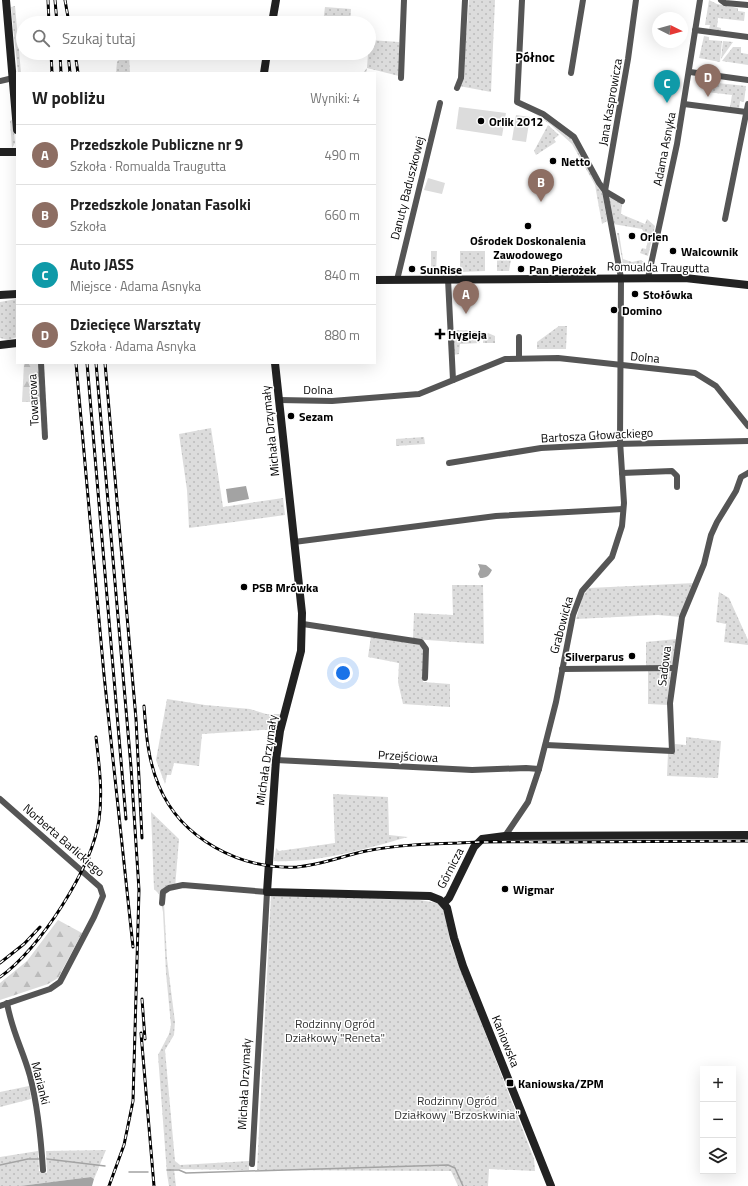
<!DOCTYPE html>
<html lang="pl">
<meta charset="utf-8">
<style>
:root{--surface:#fff;--page:#f6f6f6;--text:#222;--muted:#767676;--line:#e0e0e0;--accent:#b45309}
body{margin:0;font-family:"Titillium Web",sans-serif;background:var(--page);color:var(--text)}
.controls{position:absolute;right:12px;bottom:12px;display:grid;overflow:hidden;border-radius:0px;box-shadow:0 4px 16px #0002}
.controls button{width:36px;height:36px;display:grid;place-items:center;padding:0;border:0;border-bottom:1px solid var(--line);background:var(--surface);color:var(--text);font:20px sans-serif}
.compass{position:absolute;left:652px;top:12px;width:36px;height:36px;border-radius:50%;background:var(--surface);box-shadow:0 4px 16px #0002;rotate:95deg}
.you{position:absolute;left:343px;top:673px;width:14px;height:14px;margin:-10px;border:3px solid #fff;border-radius:50%;background:#1a73e8;box-shadow:0 0 0 6px #1a73e833}
.badge{display:grid;place-items:center;width:26px;height:26px;border-radius:50%;background:var(--accent);color:#fff;font-size:13px;font-weight:700}
.pin{position:absolute;translate:-50% -33px;filter:drop-shadow(0 1px 2px #0008)}
.pin::after{content:'';position:absolute;top:21px;width:14px;height:12px;background:inherit;clip-path:polygon(0 0,100% 0,50% 100%)}
.list{margin:0;padding:0;list-style:none}
h2{display:flex;justify-content:space-between;align-items:center;height:52px;margin:0;padding:0 16px;font-size:17px}
h2 small{font-size:13px;font-weight:400;color:var(--muted)}
.list li{display:grid;grid-template-columns:26px 1fr auto;gap:12px;align-items:center;box-sizing:border-box;height:60px;padding:0 16px;border-top:1px solid var(--line)}
.list b{display:block;font-size:15px;white-space:nowrap}
.list p{margin:0;font-size:13px;white-space:nowrap;color:var(--muted)}
.list em{font-size:13px;font-style:normal;color:var(--muted)}
.icon{flex:none;width:22px;height:22px;fill:none;stroke:currentColor;stroke-width:2;stroke-linecap:round;stroke-linejoin:round}
.map{position:relative;flex:none;width:748px;height:1186px;overflow:hidden}
.search{position:absolute;background:var(--surface);box-shadow:0 4px 16px #0002;left:16px;top:16px;width:360px;height:44px;display:flex;align-items:center;gap:10px;box-sizing:border-box;padding:0 14px;border-radius:22px;color:var(--muted);font-size:15px}
.panel{position:absolute;background:var(--surface);box-shadow:0 4px 16px #0002;left:16px;top:72px;width:360px;height:292px;border-radius:0px}
.map>svg:first-child{display:block}
</style>
<div class="map">
<svg width="748" height="1186" viewBox="0 0 748 1186">
<defs>
<pattern id="green-dots" width="8" height="8" patternUnits="userSpaceOnUse"><rect width="8" height="8" fill="#dcdcdc"/><path d="M2 2h.1M6 6h.1" fill="none" stroke="#bbb" stroke-width="1.8" stroke-linecap="round"/></pattern>
<pattern id="forest-firs" width="22" height="20" patternUnits="userSpaceOnUse"><rect width="22" height="20" fill="#dcdcdc"/><path d="M5 1l3.5 6h-7zM16 11l3.5 6h-7z" fill="#bbb"/></pattern>
</defs>
<rect width="100%" height="100%" fill="#fff"/>
<g fill="url(#green-dots)">
<path d="M469,0H495L491,92L459,86L463,78Z"/>
<path d="M709,0L717,4L738,8V11L745,12L744,21L718,18L717,27L721,28V30L709,29L710,25H705Z"/>
<path d="M15,6L21,73H18L11,7Z"/>
<path d="M325,7L351,9L350,23H323Z"/>
<path d="M704,36L709,37V40L722,41L720,62L699,58Z"/>
<path d="M369,40L399,42V76L367,68L366,73H363L367,68Z"/>
<path d="M723,41L733,42L721,59Z"/>
<path d="M733,47H741V53L748,54V65L722,61Z"/>
<path d="M122,56H129L130,73H116L117,62Z"/>
<path d="M708,82L746,86L744,102L740,101L739,109L730,107L732,95L707,92Z"/>
<path d="M531,111L569,135L579,149L602,190L607,221L602,224L595,185L572,144L551,125Z"/>
<path d="M13,119L15,143L12,148L10,121Z"/>
<path d="M548,125L559,135L554,139L556,142L536,155L534,151Z"/>
<path d="M612,197L622,204L621,214L645,224L647,219L655,226L648,256L640,253L642,248L646,249L649,236L645,235L642,229L613,224L608,198Z"/>
<path d="M617,233H619L623,259L632,262L641,260L646,263L644,271L627,272L624,269Z"/>
<path d="M431,251H437L436,272H431Z"/>
<path d="M460,251H485V271L460,272Z"/>
<path d="M497,252L512,253L509,271H497Z"/>
<path d="M17,299V337L8,340L0,338V302Z"/>
<path d="M559,326H567L566,349H537V342Z"/>
<path d="M453,330L479,331L480,343L460,344L459,354L453,355Z"/>
<path d="M488,333L495,336V343H483V336Z"/>
<path d="M211,428L223,507L283,498L285,515L189,528L187,490L179,434Z"/>
<path d="M424,437L425,444L396,446V439Z"/>
<path d="M695,583L681,617L658,615L576,619L583,596L589,588Z"/>
<path d="M452,585H483L484,644L413,639L414,613L453,615Z"/>
<path d="M719,592L729,598L748,640V645L724,642L726,624L716,622Z"/>
<path d="M371,636L420,644L425,650L423,682L450,684V707L403,704L398,682L399,663L368,657Z"/>
<path d="M677,639L673,663L671,666H646V642Z"/>
<path d="M648,670H671L669,705L648,704Z"/>
<path d="M167,699L205,705L250,709L266,714H280L277,729L202,734L199,766L174,763L171,775H167L165,784L156,760Z"/>
<path d="M686,737L721,741L718,778L667,776L668,753H675V744L686,745Z"/>
<path d="M333,794L388,797L389,835L408,837C365,849 319,863 274,861L276,848L279,851L335,843Z"/>
<path d="M151,812L179,839L175,888L165,893L164,903L167,959L175,1022L174,1035L165,1050L175,1161L180,1165L249,1161V1170L174,1169L176,1186H169L167,1174L158,1055L169,1034L171,1025L166,973L163,912L159,894L154,889Z"/>
<path d="M271,896L413,899L444,904L450,942L534,1159L535,1171L489,1169L488,1186H458L451,1171L257,1170Z"/>
<path d="M29,1086L31,1099L0,1107V1092Z"/>
<path d="M106,1150L94,1179L91,1177L20,1186H0V1157L38,1151L39,1171L47,1173L46,1151Z"/>
</g>
<g fill="url(#forest-firs)">
<path d="M24,363H40L43,402H22Z"/>
<path d="M58,920L82,933L58,978L48,984L0,1000V983L27,961Z"/>
</g>
<g fill="#dcdcdc">
<path d="M459,107L506,113L502,136L456,129Z"/>
<path d="M516,115L530,117L526,142L512,140Z"/>
<path d="M428,178L445,183L442,194L424,190Z"/>
</g>
<g fill="#a3a3a3">
<path d="M246,486L249,499L228,503L226,489Z"/>
<path d="M478,564L486,565L492,570C489,576 487,578 480,578L478,574L480,569Z"/>
<path d="M91,1177L94,1179L92,1186H20Z"/>
</g>
<g fill="none" stroke-linecap="round" stroke-linejoin="round">
<g stroke="#a3a3a3" stroke-width="1.5">
<path d="M47,1159L105,1166"/>
<path d="M0,1165L28,1159H39"/>
<path d="M167,1170H179L186,1173L448,1165L455,1168L463,1186"/>
<path d="M129,1172H148"/>
</g>
<g stroke="#555" stroke-width="6">
<path d="M522,0L517,102L543,114L574,137L599,183L605,191L622,201"/>
<path d="M721,0L725,3L748,5"/>
<path d="M695,30L748,37"/>
<path d="M690,72L748,80"/>
<path d="M571,73L583,0"/>
<path d="M401,78L404,0"/>
<path d="M0,81L13,78"/>
<path d="M457,88L461,78L465,0"/>
<path d="M684,104L746,112"/>
<path d="M725,219L748,104"/>
<path d="M648,278L677,144L700,0"/>
<path d="M448,279L453,380"/>
<path d="M397,280L440,103"/>
<path d="M519,358V337"/>
<path d="M41,363L45,437"/>
<path d="M279,400L332,401L419,394L505,359L558,358L695,373L716,386L748,426"/>
<path d="M449,463L541,448L617,444L748,441"/>
<path d="M622,473L672,471L677,476V487"/>
<path d="M294,542L496,516L623,509"/>
<path d="M303,624L421,642L426,649L425,678"/>
<path d="M562,669L674,668"/>
<path d="M546,745L672,751L670,703L682,617L704,564L711,535L717,522L736,491L741,477L748,473"/>
<path d="M276,760L472,770L526,768L539,769"/>
<path d="M0,799L100,887L103,896L94,917L60,982L50,989L0,1006"/>
<path d="M505,836L528,802L539,769L556,702L573,615L582,591L612,557L622,526L624,503L620,441L621,278L605,191L628,59L636,0"/>
<path d="M162,903L163,892L169,888L183,885L267,892L252,1164"/>
<path d="M7,1003C12,1032 23,1050 30,1076C38,1107 41,1139 43,1170"/>
</g>
<g stroke="#222" stroke-width="8">
<path d="M6,0L17,130"/>
<path d="M272,23L276,0"/>
<path d="M264,73L267,53"/>
<path d="M0,152H17"/>
<path d="M375,280L685,278L748,285"/>
<path d="M0,295L17,294"/>
<path d="M0,345L17,343"/>
<path d="M275,363L302,613L301,651L280,731L276,760L267,892L430,896L440,900L447,908L454,938L463,966L551,1186"/>
<path d="M444,903L449,898L474,847L482,839L505,836L748,835"/>
</g>
<defs>
<g id="rail">
<path d="M48,0L49,23"/>
<path d="M55,0L57,23"/>
<path d="M65,0L69,23"/>
<path d="M51,53L52,73"/>
<path d="M60,53L61,73"/>
<path d="M68,53L70,73"/>
<path d="M75,53L78,73"/>
<path d="M76,363L104,675L133,947"/>
<path d="M87,363L126,819"/>
<path d="M96,363L131,767L139,890L133,1101L124,1145L109,1186"/>
<path d="M105,363L136,719L142,838"/>
<path d="M144,706C146,733 148,761 159,786C181,839 241,870 297,867C320,865 343,856 366,851C396,845 427,844 458,843C491,841 524,842 557,842C620,842 684,841 748,841"/>
<path d="M0,963L24,944L40,927"/>
<path d="M0,977C40,949 92,868 99,820C103,792 99,764 96,737"/>
<path d="M142,999L145,1039"/>
<path d="M141,1033L154,1186"/>
</g>
</defs>
<use href="#rail" stroke="#000" stroke-width="3"/>
<use href="#rail" stroke="#fff" stroke-width="1.5" stroke-dasharray="4.5" stroke-linecap="butt"/>
</g>
<g fill="#000" stroke="#fff" stroke-width="1.5">
<circle cx="481" cy="121" r="4"/>
<circle cx="553" cy="161" r="4"/>
<circle cx="528" cy="226" r="4"/>
<circle cx="632" cy="236" r="4"/>
<circle cx="673" cy="251" r="4"/>
<circle cx="412" cy="269" r="4"/>
<circle cx="521" cy="269" r="4"/>
<circle cx="635" cy="294" r="4"/>
<circle cx="614" cy="310" r="4"/>
<path d="M438 328h4v4h4v4h-4v4h-4v-4h-4v-4h4z"/>
<circle cx="291" cy="416" r="4"/>
<circle cx="244" cy="587" r="4"/>
<circle cx="632" cy="656" r="4"/>
<circle cx="505" cy="889" r="4"/>
<rect x="506" y="1079" width="8" height="8" rx="2"/>
</g>
<g text-anchor="middle" dominant-baseline="central" stroke-width="3" stroke-linejoin="round" paint-order="stroke">
<g font-size="12" fill="#000" stroke="#fff">
<text transform="translate(610 102) rotate(-80)">Jana Kasprowicza</text>
<text transform="translate(664 149) rotate(-79)">Adama Asnyka</text>
<text transform="translate(407 188) rotate(-76)">Danuty Baduszkowej</text>
<text transform="translate(658 267) rotate(1)">Romualda Traugutta</text>
<text transform="translate(645 357) rotate(5)">Dolna</text>
<text x="318" y="389">Dolna</text>
<text transform="translate(33 400) rotate(-93)">Towarowa</text>
<text transform="translate(270 431) rotate(-96)">Michała Drzymały</text>
<text transform="translate(597 435) rotate(-3)">Bartosza Głowackiego</text>
<text transform="translate(561 625) rotate(-75)">Grabowicka</text>
<text transform="translate(664 666) rotate(-83)">Sadowa</text>
<text transform="translate(408 756) rotate(3)">Przejściowa</text>
<text transform="translate(266 760) rotate(-82)">Michała Drzymały</text>
<text transform="translate(64 840) rotate(41)">Norberta Barlickiego</text>
<text transform="translate(450 868) rotate(-63)">Górnicza</text>
<text transform="translate(506 1041) rotate(68)">Kaniowska</text>
<text transform="translate(41 1083) rotate(76)">Marianki</text>
<text transform="translate(244 1084) rotate(-87)">Michała Drzymały</text>
</g>
<g font-size="12" font-weight="bold" fill="#000" stroke="#fff" text-anchor="start">
<text x="489" y="121">Orlik 2012</text>
<text x="561" y="161">Netto</text>
<text x="640" y="236">Orlen</text>
<text x="528" y="240" text-anchor="middle">Ośrodek Doskonalenia<tspan x="528" dy="14">Zawodowego</tspan></text>
<text x="681" y="251">Walcownik</text>
<text x="420" y="269">SunRise</text>
<text x="529" y="269">Pan Pierożek</text>
<text x="643" y="294">Stołówka</text>
<text x="622" y="310">Domino</text>
<text x="448" y="334">Hygieja</text>
<text x="299" y="416">Sezam</text>
<text x="252" y="587">PSB Mrówka</text>
<text x="624" y="656" text-anchor="end">Silverparus</text>
<text x="513" y="889">Wigmar</text>
<text x="518" y="1083">Kaniowska/ZPM</text>
</g>
<g font-size="12" fill="#333" stroke="#fff">
<text x="335" y="1023">Rodzinny Ogród<tspan x="335" dy="14">Działkowy "Reneta"</tspan></text>
<text x="457" y="1100">Rodzinny Ogród<tspan x="457" dy="14">Działkowy "Brzoskwinia"</tspan></text>
</g>
<g font-size="13" font-weight="bold" fill="#000" stroke="#fff">
<text x="535" y="57">Północ</text>
</g>
</g>
</svg>
<div class="controls">
<button>+</button>
<button>−</button>
<button><svg class="icon" aria-label="layers" viewBox="0 0 24 24"><path d="M12 4l9 5-9 5-9-5zM3 14l9 5 9-5"/></svg></button>
</div>
<svg class="compass" viewBox="-18 -18 36 36"><path d="M0-13l5 13h-10z" fill="#e53935"/><path d="M0 13l5-13h-10z" fill="#767676"/></svg>
<div class="you"></div>
<div class="pin badge" style="left:466px;top:314px;background:#8d6e63">A</div>
<div class="pin badge" style="left:541px;top:202px;background:#8d6e63">B</div>
<div class="pin badge" style="left:667px;top:103px;background:#0f9aa8">C</div>
<div class="pin badge" style="left:708px;top:97px;background:#8d6e63">D</div>
<div class="search"><svg class="icon" aria-label="search" viewBox="0 0 24 24"><circle cx="10" cy="10" r="6"/><path d="M15 15l6 6"/></svg>Szukaj tutaj</div>
<section class="panel">
<h2>W pobliżu<small>Wyniki: 4</small></h2>
<ul class="list">
<li><span class="badge" style="background:#8d6e63">A</span><div><b>Przedszkole Publiczne nr 9</b><p>Szkoła · Romualda Traugutta</p></div><em>490 m</em></li>
<li><span class="badge" style="background:#8d6e63">B</span><div><b>Przedszkole Jonatan Fasolki</b><p>Szkoła</p></div><em>660 m</em></li>
<li><span class="badge" style="background:#0f9aa8">C</span><div><b>Auto JASS</b><p>Miejsce · Adama Asnyka</p></div><em>840 m</em></li>
<li><span class="badge" style="background:#8d6e63">D</span><div><b>Dziecięce Warsztaty</b><p>Szkoła · Adama Asnyka</p></div><em>880 m</em></li>
</ul>
</section>
</div>
